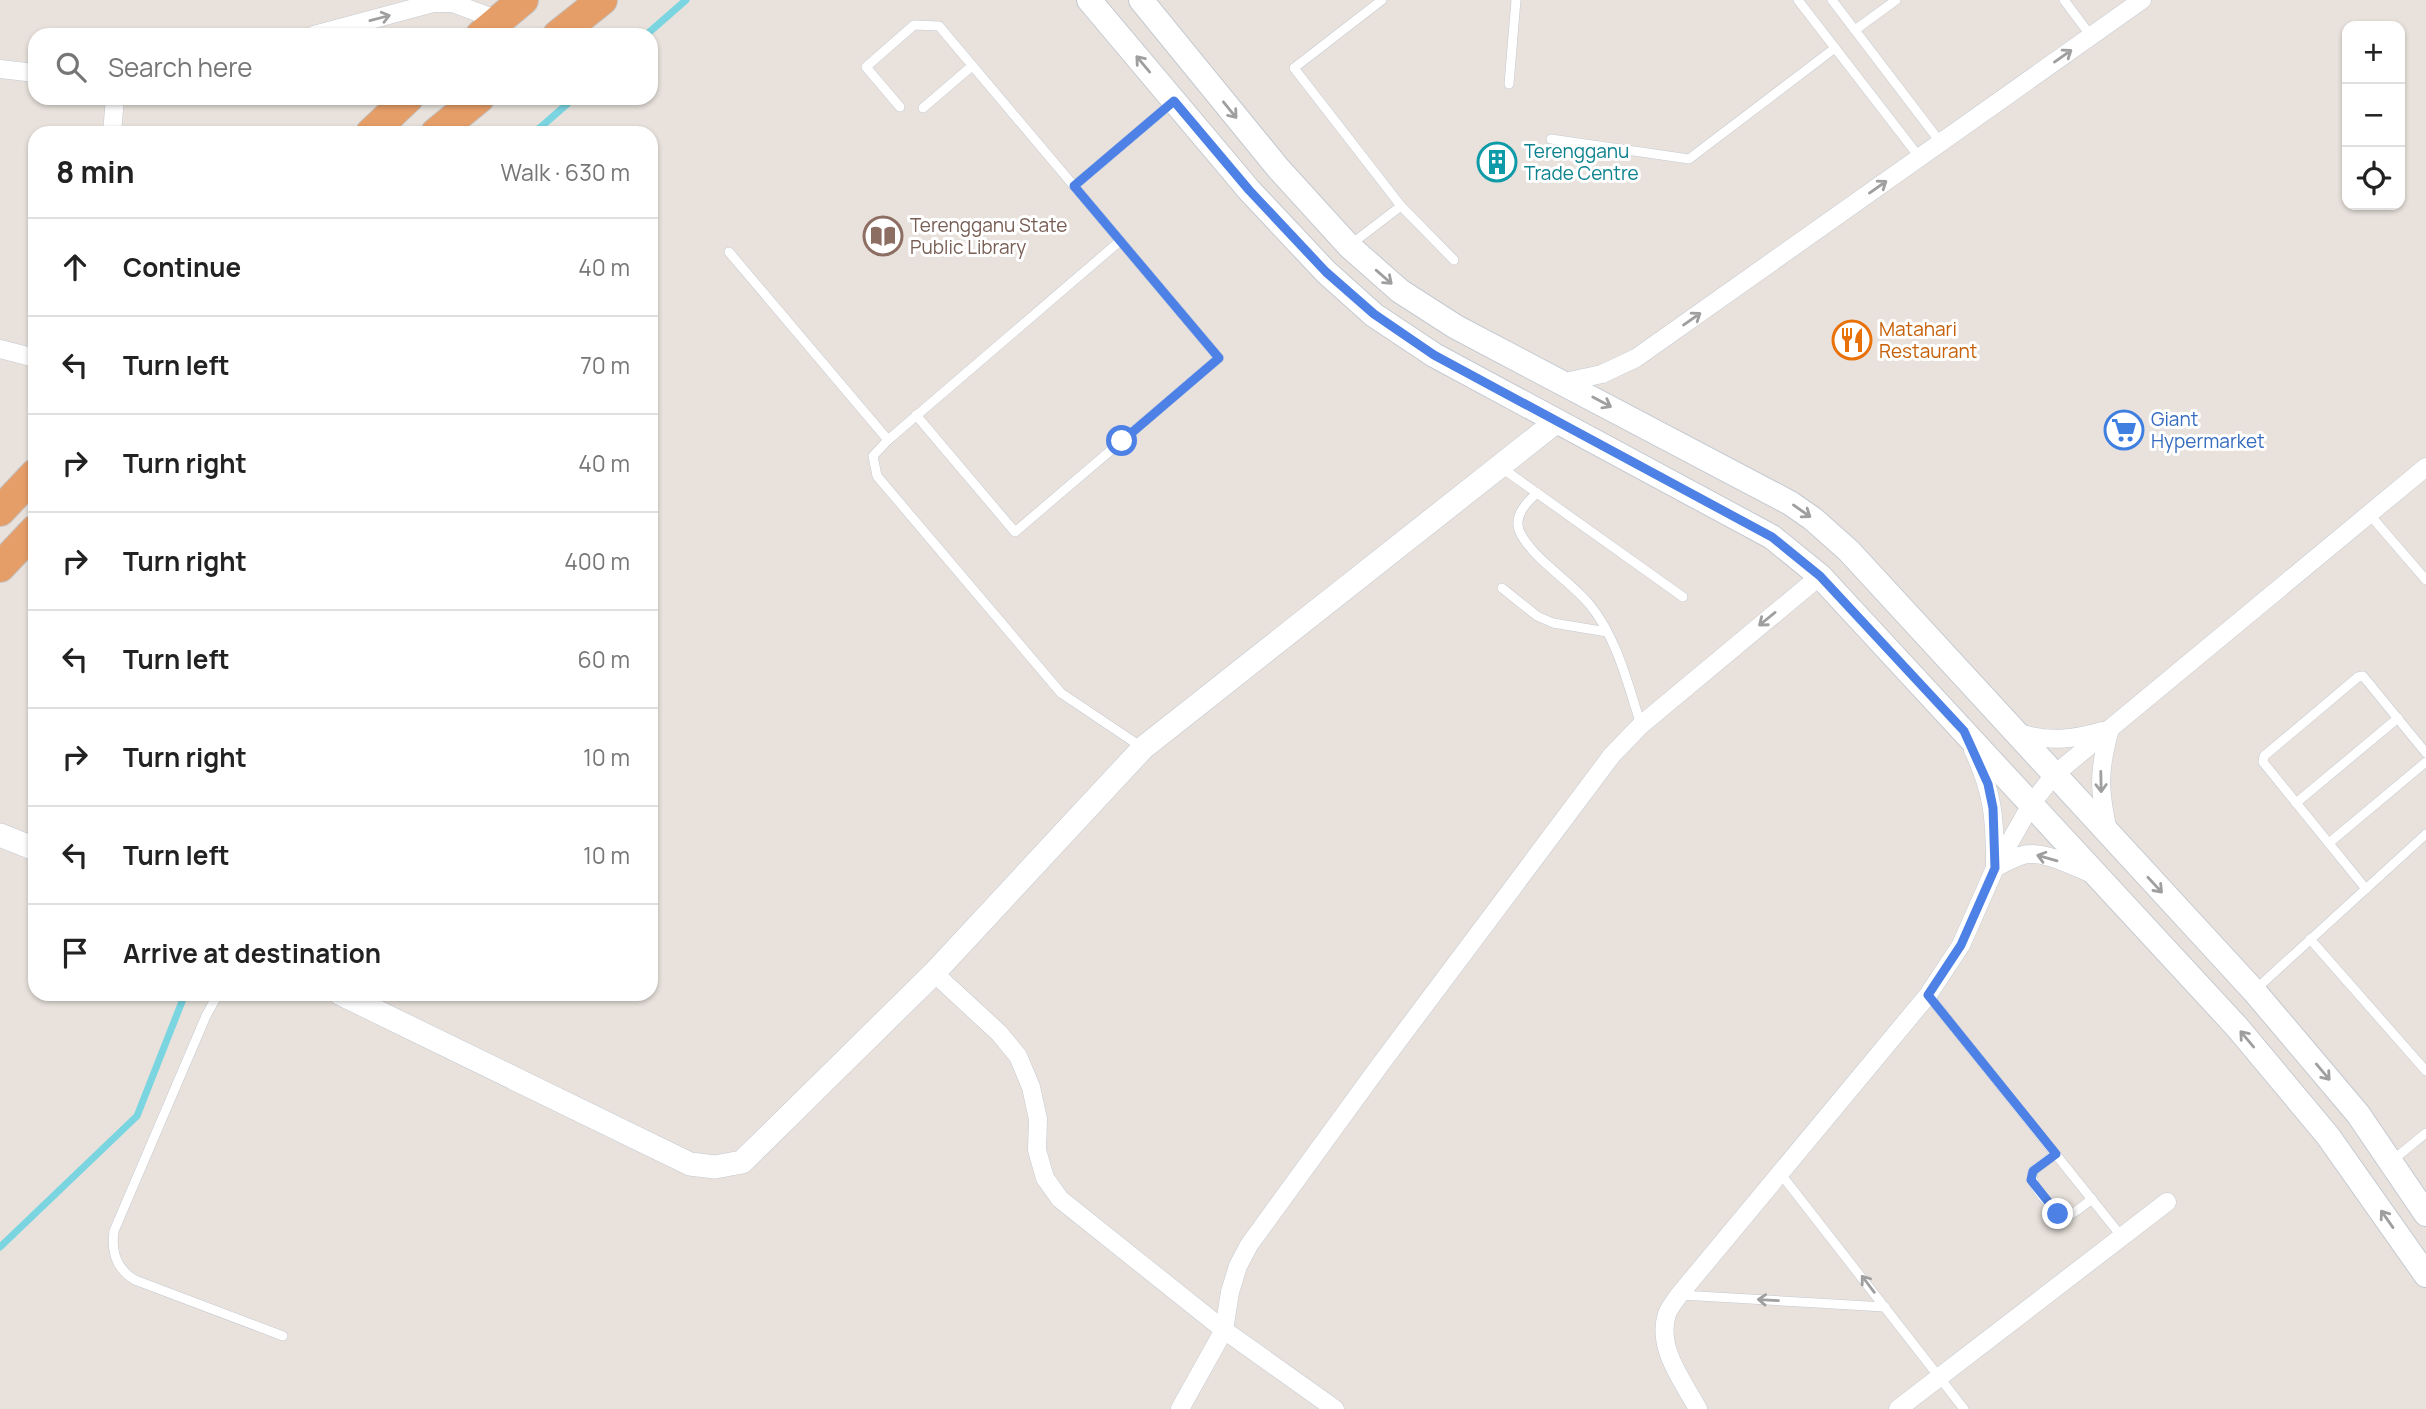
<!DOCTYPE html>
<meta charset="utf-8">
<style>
:root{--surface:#fff;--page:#f6f6f6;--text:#222;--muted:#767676;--line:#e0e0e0}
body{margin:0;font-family:Manrope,sans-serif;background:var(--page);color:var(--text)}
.controls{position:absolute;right:21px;top:21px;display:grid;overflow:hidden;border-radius:14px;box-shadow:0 2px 5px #0004}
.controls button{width:63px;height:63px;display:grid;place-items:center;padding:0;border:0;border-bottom:2px solid var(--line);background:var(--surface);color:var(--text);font:35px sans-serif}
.stop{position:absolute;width:21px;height:21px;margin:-16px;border:5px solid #4d81e5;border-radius:50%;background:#fff}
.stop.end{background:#4d81e5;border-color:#fff;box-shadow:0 2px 7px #0008}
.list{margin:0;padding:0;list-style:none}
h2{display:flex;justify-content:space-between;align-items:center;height:91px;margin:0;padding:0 28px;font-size:30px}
h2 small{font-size:23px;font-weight:400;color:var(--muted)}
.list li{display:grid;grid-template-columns:46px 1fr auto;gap:21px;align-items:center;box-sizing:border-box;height:98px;padding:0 28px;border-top:2px solid var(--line)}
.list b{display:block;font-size:26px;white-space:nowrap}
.list em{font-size:23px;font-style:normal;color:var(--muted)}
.icon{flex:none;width:38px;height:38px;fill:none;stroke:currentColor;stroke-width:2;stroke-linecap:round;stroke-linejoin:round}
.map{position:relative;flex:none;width:2426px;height:1409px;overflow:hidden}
.search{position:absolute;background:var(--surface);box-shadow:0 2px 5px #0004;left:28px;top:28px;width:630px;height:77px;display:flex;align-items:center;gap:18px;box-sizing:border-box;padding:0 24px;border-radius:21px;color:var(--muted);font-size:26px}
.panel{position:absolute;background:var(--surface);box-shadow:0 2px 5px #0004;left:28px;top:126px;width:630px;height:875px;border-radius:21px}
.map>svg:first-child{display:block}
</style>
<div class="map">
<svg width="2426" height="1409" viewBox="0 0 2426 1409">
<rect width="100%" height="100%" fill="#e9e2dc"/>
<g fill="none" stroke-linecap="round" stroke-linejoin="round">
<g stroke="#7ad5e0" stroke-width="7">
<path d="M646,35L686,0"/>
<path d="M534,133L574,98"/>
<path d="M0,1247L137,1116L185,994"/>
</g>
<defs>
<g id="service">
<path d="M1798,0L1920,158"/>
<path d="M1832,0L1941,143"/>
<path d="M2064,0L2091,36"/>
<path d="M1855,30L1896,0"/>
<path d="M1509,84L1516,0"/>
<path d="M900,107L866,67L914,25L939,26L1219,358L1015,532L916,415"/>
<path d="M923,108L972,66"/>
<path d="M1551,139L1689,159L1835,48"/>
<path d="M1074,186L1173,102"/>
<path d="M1401,206L1454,260"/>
<path d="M1350,245L1401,206L1294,68L1382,0"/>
<path d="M729,252L888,440L1120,241"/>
<path d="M888,440L873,456L877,476L1061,693L1143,748"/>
<path d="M1502,468L1537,493"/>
<path d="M2370,515L2426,580"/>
<path d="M1502,588L1537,616L1553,623L1607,632"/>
<path d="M1641,725C1628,685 1617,638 1590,605C1572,582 1529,556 1519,530C1514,515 1527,502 1537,493L1683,597"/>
<path d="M2296,803L2398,718"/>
<path d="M2329,843L2426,762"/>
<path d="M2366,889L2263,762L2264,756L2358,677L2363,676L2426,753"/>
<path d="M2310,939L2426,1071"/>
<path d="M2255,990L2426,834"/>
<path d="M218,994L206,1016L114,1231C111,1252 116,1269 135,1280L283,1336"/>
<path d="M1928,995L2122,1237"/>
<path d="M2055,1154L2033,1171C2029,1187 2048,1202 2058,1214C2071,1219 2081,1207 2092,1199"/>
<path d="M2393,1160L2426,1133"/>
<path d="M1780,1173L1964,1409"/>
<path d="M1681,1295L1885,1307"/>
</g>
<g id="minor">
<path d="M314,35L433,3H453L498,20"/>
<path d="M0,69L35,73"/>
<path d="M112,133L115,98"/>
<path d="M0,349L35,358"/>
<path d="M1565,382L1602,374L1636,358L2142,0"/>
<path d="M2018,733C2050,742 2071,740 2103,731"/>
<path d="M1973,750C1993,792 1995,819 1995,865"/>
<path d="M2108,832C2099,789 2098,772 2110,729"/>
<path d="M1995,868C2003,864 2011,859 2020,856C2042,848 2073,867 2093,874"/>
<path d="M934,973L999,1033L1018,1056L1031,1087L1038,1119L1037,1150L1045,1178L1060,1199L1224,1330L1335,1409"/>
<path d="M1180,1409L1224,1330L1230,1292L1238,1266L1249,1245L1380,1065L1612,755L1641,725L1820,576"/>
<path d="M1698,1409C1683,1381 1656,1348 1667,1314C1669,1308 1675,1301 1679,1295L1928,995L1961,945L1995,868L2032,803L2054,775L2426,467"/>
<path d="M1898,1409L2167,1202"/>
</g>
<g id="tertiary">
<path d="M0,835L35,849"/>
<path d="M341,994L690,1164L715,1167L742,1162L934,973L1143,748L1557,421"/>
</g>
<g id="secondary">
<path d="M1089,0L1249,190L1326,272L1374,315L1434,355L1772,537L1820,576L2237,1027L2328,1136L2426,1275"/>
<path d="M1141,0L1278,168L1349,246L1400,291L1456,327L1790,503L1813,519L1849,551L2254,991L2358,1114L2426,1214"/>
</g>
<g id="trunk">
<path d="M481,35L523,0"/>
<path d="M558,35L602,0"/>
<path d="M371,133L408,98"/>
<path d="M436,133L479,98"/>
<path d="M0,511L35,474"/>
<path d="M0,567L35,530"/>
</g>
</defs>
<use href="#service" stroke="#c4c9d1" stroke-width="10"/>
<use href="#minor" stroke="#c4c9d1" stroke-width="19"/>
<use href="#tertiary" stroke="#c4c9d1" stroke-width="24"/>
<use href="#secondary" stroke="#c4c9d1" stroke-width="26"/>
<use href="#trunk" stroke="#c3c3c3" stroke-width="32"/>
<use href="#service" stroke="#fff" stroke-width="9"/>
<use href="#minor" stroke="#fff" stroke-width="18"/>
<use href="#tertiary" stroke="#fff" stroke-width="23"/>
<use href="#secondary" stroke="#fff" stroke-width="24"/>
<use href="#trunk" stroke="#e69e68" stroke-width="30"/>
</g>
<defs><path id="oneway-shaft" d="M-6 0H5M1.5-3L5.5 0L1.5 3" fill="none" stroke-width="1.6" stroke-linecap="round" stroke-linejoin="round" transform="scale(1.75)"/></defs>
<g stroke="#9f9f9f">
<use href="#oneway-shaft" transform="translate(380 18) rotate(-15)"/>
<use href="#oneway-shaft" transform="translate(2063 56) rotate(-35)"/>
<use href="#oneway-shaft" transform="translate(1143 64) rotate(-130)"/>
<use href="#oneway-shaft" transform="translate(1230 110) rotate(51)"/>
<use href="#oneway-shaft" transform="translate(1878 187) rotate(-35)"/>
<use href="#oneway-shaft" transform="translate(1384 277) rotate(41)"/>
<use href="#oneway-shaft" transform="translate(1692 319) rotate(-35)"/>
<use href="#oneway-shaft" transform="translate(1602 402) rotate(28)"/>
<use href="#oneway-shaft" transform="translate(1802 511) rotate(35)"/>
<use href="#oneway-shaft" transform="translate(1767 619) rotate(141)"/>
<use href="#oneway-shaft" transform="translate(2101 782) rotate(89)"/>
<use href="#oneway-shaft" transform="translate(2047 858) rotate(-164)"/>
<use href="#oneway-shaft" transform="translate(2155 885) rotate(47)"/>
<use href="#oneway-shaft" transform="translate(2247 1039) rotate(-130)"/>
<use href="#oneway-shaft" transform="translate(2323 1072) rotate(50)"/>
<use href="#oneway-shaft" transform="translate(2387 1219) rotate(-125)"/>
<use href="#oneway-shaft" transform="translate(1868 1284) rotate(-127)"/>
<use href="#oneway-shaft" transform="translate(1768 1300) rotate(-177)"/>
</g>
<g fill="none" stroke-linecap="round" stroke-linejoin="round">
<path stroke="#4d81e5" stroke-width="9" d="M1122,441L1219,358L1074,186L1174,101L1249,190L1326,272L1374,314L1434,355L1772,537L1820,576L1964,731L1988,784L1993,808L1995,868L1961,945L1928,995L2056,1154L2033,1171L2031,1180L2058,1214"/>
</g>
<defs>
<symbol id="building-ring" viewBox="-11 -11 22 22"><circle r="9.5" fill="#fff" stroke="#0f9aa8" stroke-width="1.5"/><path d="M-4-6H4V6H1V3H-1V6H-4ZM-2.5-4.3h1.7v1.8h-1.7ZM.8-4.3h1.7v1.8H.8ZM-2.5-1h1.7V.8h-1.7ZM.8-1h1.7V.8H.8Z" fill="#0f9aa8"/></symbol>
<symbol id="library-ring" viewBox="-11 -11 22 22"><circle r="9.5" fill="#fff" stroke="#8d6e63" stroke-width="1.5"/><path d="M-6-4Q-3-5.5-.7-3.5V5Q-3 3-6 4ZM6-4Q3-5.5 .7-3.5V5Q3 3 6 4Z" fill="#8d6e63"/></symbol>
<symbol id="restaurant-ring" viewBox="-11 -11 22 22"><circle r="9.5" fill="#fff" stroke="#e8710a" stroke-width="1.5"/><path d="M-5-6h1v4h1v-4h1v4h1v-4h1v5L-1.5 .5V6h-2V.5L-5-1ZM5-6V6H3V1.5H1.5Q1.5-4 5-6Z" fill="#e8710a"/></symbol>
<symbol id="supermarket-ring" viewBox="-11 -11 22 22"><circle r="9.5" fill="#fff" stroke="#3f7fe0" stroke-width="1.5"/><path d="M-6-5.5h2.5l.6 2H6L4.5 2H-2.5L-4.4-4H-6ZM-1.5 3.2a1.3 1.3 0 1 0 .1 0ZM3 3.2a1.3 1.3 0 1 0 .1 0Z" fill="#3f7fe0"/></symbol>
</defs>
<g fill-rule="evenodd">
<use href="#building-ring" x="1475" y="140" width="44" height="44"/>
<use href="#library-ring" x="861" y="214" width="44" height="44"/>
<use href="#restaurant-ring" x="1830" y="318" width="44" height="44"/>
<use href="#supermarket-ring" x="2102" y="408" width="44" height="44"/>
</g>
<g text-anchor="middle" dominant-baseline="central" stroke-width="6" stroke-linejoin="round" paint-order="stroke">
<g font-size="19" fill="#0d838f" stroke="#fff" text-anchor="start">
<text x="1524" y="151">Terengganu<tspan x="1524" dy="22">Trade Centre</tspan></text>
</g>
<g font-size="19" fill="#785e54" stroke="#fff" text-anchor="start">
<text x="910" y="225">Terengganu State<tspan x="910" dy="22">Public Library</tspan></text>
</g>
<g font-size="19" fill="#c56008" stroke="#fff" text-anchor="start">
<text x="1879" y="329">Matahari<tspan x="1879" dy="22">Restaurant</tspan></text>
</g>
<g font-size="19" fill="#366cbe" stroke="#fff" text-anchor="start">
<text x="2151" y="419">Giant<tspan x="2151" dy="22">Hypermarket</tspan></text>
</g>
</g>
</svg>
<div class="controls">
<button>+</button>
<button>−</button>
<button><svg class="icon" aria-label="locate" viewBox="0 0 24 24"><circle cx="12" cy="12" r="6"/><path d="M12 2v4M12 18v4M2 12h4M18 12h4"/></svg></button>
</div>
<div class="stop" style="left:1122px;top:441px"></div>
<div class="stop end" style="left:2058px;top:1214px"></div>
<div class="search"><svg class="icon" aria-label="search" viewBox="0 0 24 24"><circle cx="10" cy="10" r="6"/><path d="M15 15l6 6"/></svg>Search here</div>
<section class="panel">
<h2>8 min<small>Walk · 630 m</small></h2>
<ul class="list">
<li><svg class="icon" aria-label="ahead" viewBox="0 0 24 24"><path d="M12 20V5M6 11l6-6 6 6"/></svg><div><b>Continue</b></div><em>40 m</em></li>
<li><svg class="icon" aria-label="left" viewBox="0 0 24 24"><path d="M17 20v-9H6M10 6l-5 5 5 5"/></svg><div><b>Turn left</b></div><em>70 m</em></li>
<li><svg class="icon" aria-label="right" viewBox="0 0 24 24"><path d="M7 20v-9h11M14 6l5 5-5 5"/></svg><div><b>Turn right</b></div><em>40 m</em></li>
<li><svg class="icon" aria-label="right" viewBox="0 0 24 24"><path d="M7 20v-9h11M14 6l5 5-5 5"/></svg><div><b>Turn right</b></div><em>400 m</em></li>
<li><svg class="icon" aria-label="left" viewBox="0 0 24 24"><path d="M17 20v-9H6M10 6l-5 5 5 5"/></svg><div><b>Turn left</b></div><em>60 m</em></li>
<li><svg class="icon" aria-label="right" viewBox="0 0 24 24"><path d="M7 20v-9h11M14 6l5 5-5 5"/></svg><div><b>Turn right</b></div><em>10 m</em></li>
<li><svg class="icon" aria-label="left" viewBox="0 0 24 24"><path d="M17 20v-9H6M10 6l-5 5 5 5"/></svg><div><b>Turn left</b></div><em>10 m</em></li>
<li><svg class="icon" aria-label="arrive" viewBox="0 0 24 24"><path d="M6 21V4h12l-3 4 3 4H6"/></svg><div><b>Arrive at destination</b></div></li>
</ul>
</section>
</div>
